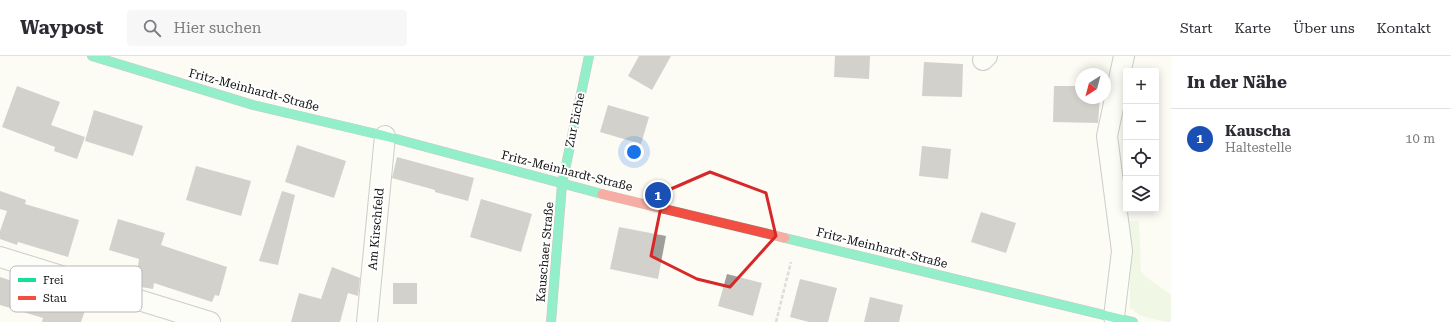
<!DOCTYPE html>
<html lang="de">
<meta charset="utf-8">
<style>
:root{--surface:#fff;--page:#f7f7f7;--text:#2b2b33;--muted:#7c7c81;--line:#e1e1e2;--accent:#7c3aed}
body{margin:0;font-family:"Roboto Serif",serif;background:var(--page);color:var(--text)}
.controls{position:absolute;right:12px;top:12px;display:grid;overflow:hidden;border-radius:4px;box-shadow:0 2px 10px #0003}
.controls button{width:36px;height:36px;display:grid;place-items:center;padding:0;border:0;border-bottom:1px solid var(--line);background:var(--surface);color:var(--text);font:20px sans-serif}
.compass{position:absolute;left:1075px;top:12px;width:36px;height:36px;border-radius:50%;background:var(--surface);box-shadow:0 2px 10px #0003;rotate:216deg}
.you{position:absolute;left:634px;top:96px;width:14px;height:14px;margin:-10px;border:3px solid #fff;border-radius:50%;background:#1a73e8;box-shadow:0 0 0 6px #1a73e833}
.badge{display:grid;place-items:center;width:26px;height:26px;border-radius:50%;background:var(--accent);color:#fff;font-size:13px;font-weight:700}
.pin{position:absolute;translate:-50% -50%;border:2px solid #fff;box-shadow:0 1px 4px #0006}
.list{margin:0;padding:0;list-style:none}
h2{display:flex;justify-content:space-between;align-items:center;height:52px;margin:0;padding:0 16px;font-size:17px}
h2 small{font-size:13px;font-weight:400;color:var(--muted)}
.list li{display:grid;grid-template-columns:26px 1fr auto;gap:12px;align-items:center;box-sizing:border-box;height:60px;padding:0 16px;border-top:1px solid var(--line)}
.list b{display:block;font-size:15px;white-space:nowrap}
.list p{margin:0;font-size:13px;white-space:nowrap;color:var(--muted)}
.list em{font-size:13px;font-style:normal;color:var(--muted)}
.icon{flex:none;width:22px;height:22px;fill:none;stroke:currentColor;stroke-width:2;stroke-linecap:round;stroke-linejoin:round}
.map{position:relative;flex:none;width:1171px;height:266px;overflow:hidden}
header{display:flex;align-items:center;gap:24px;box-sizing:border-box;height:56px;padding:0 20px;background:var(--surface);border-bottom:1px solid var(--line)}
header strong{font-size:19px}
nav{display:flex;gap:22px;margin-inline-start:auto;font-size:14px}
.search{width:280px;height:36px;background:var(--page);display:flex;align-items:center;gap:10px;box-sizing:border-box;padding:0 14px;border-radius:4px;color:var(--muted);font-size:15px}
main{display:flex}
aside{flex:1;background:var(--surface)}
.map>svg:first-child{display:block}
</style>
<header>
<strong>Waypost</strong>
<div class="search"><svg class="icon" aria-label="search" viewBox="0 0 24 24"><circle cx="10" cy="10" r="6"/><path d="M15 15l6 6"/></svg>Hier suchen</div>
<nav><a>Start</a><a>Karte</a><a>Über uns</a><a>Kontakt</a></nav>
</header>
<main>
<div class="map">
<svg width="1171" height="266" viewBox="0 0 1171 266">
<rect width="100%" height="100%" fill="#fcfbf4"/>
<path fill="#e2f4d2" d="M1126,165H1139L1141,215L1145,220L1171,239V266H1166L1141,260L1130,252L1129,189Z"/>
<g fill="#a09e99">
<path d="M639,0H671L652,34L628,20Z"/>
<path d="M835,0H870L869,23L834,21Z"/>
<path d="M924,6L963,8L962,41L922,40Z"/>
<path d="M17,30L60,46L51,69L85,81L77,103L54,95L55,91L2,71Z"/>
<path d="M1054,30H1081V42H1100L1098,67L1053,66Z"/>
<path d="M608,49L649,61L641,88L600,76Z"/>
<path d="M94,54L143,70L133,100L85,85Z"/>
<path d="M297,89L346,105L334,142L285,126Z"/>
<path d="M922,90L951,93L948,123L919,120Z"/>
<path d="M397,101L474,122L468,145L435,136V134L392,122Z"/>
<path d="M196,110L251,125L241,160L186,144Z"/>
<path d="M0,135L26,144L25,148L79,164L68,201L18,186L17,189L0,183V175L7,155L0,153Z"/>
<path d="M282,135L295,139L278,209L259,205Z"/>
<path d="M481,143L532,158L521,196L470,181Z"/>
<path d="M981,156L1016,167L1006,197L971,186Z"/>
<path d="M118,163L165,177L161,189L227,211L219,240L215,239L212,246L154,227L153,233L135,230L139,203L109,194Z"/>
<path d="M619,171L666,180L658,223L610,213Z"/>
<path d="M332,211L360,222L358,240L348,237L340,266H291L299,237L321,243Z"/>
<path d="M727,218L762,227L753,260L718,250Z"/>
<path d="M0,221L87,249L81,266H42L43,262L0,249Z"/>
<path d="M800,223L837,232L828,266H809L790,261Z"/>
<rect x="393" y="227" width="24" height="21"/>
<path d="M870,241L903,249L899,266H864Z"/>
</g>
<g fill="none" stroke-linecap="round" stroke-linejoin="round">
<defs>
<g id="street">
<path d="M983,4L987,0"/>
<path d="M0,201L210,266"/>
<path d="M1114,261L1122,195L1107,80L1124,0"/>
<path d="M367,266L385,80"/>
</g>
<g id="fast">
<path d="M92,0L253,49L385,80L602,138"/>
<path d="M785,182L1133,266"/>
<path d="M551,266L562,128L589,0"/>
</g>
<path id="jam" d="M602,138L785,182"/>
</defs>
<use href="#street" stroke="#969592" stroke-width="22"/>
<use href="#fast" stroke="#8c8c89" stroke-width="10"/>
<use href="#jam" stroke="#8c8c89" stroke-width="10"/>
<path stroke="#b9b9b8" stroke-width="2.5" stroke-dasharray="4 2" stroke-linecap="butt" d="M776,266L791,206"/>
<use href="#street" stroke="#fffefd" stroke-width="20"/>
<use href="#fast" stroke="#16e098" stroke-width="9"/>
<use href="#jam" stroke="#f24e42" stroke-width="9"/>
</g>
<path d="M0 0H1171V266H0ZM710,116L766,137L776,180L730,231L697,223L651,200L664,136Z" fill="#fcfbf4" fill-opacity=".55" fill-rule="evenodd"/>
<path fill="none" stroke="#d62828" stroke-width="3" stroke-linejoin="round" d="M710,116L766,137L776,180L730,231L697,223L651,200L664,136Z"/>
<g text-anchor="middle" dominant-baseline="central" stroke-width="4" stroke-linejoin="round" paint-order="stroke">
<g font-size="12" fill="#0f0f0f" stroke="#fff">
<text transform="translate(254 34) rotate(15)">Fritz-Meinhardt-Straße</text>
<text transform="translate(575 64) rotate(-78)">Zur Eiche</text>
<text transform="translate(567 115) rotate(14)">Fritz-Meinhardt-Straße</text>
<text transform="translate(376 173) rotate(-85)">Am Kirschfeld</text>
<text transform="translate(882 192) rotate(14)">Fritz-Meinhardt-Straße</text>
<text transform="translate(545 196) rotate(-85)">Kauschaer Straße</text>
</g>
</g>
<rect x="10" y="210" width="132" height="46" rx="6" fill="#fff" stroke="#b7b7b7" stroke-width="1"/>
<rect x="18" y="222" width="18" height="4" fill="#16e098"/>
<rect x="18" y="240" width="18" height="4" fill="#f24e42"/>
<g font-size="11" fill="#0f0f0f">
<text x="43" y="228">Frei</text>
<text x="43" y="246">Stau</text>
</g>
</svg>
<div class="controls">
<button>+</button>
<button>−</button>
<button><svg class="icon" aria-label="locate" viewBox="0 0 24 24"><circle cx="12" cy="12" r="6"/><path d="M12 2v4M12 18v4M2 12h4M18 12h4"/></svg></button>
<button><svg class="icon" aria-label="layers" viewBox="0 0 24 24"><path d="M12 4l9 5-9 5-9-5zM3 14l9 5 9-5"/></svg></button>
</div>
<svg class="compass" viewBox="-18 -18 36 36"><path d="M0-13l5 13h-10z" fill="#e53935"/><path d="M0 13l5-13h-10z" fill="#7c7c81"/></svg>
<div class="you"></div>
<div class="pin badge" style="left:658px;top:139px;background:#1a4fb4">1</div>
</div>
<aside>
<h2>In der Nähe<small></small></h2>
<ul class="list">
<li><span class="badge" style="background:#1a4fb4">1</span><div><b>Kauscha</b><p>Haltestelle</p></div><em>10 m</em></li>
</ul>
</aside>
</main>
